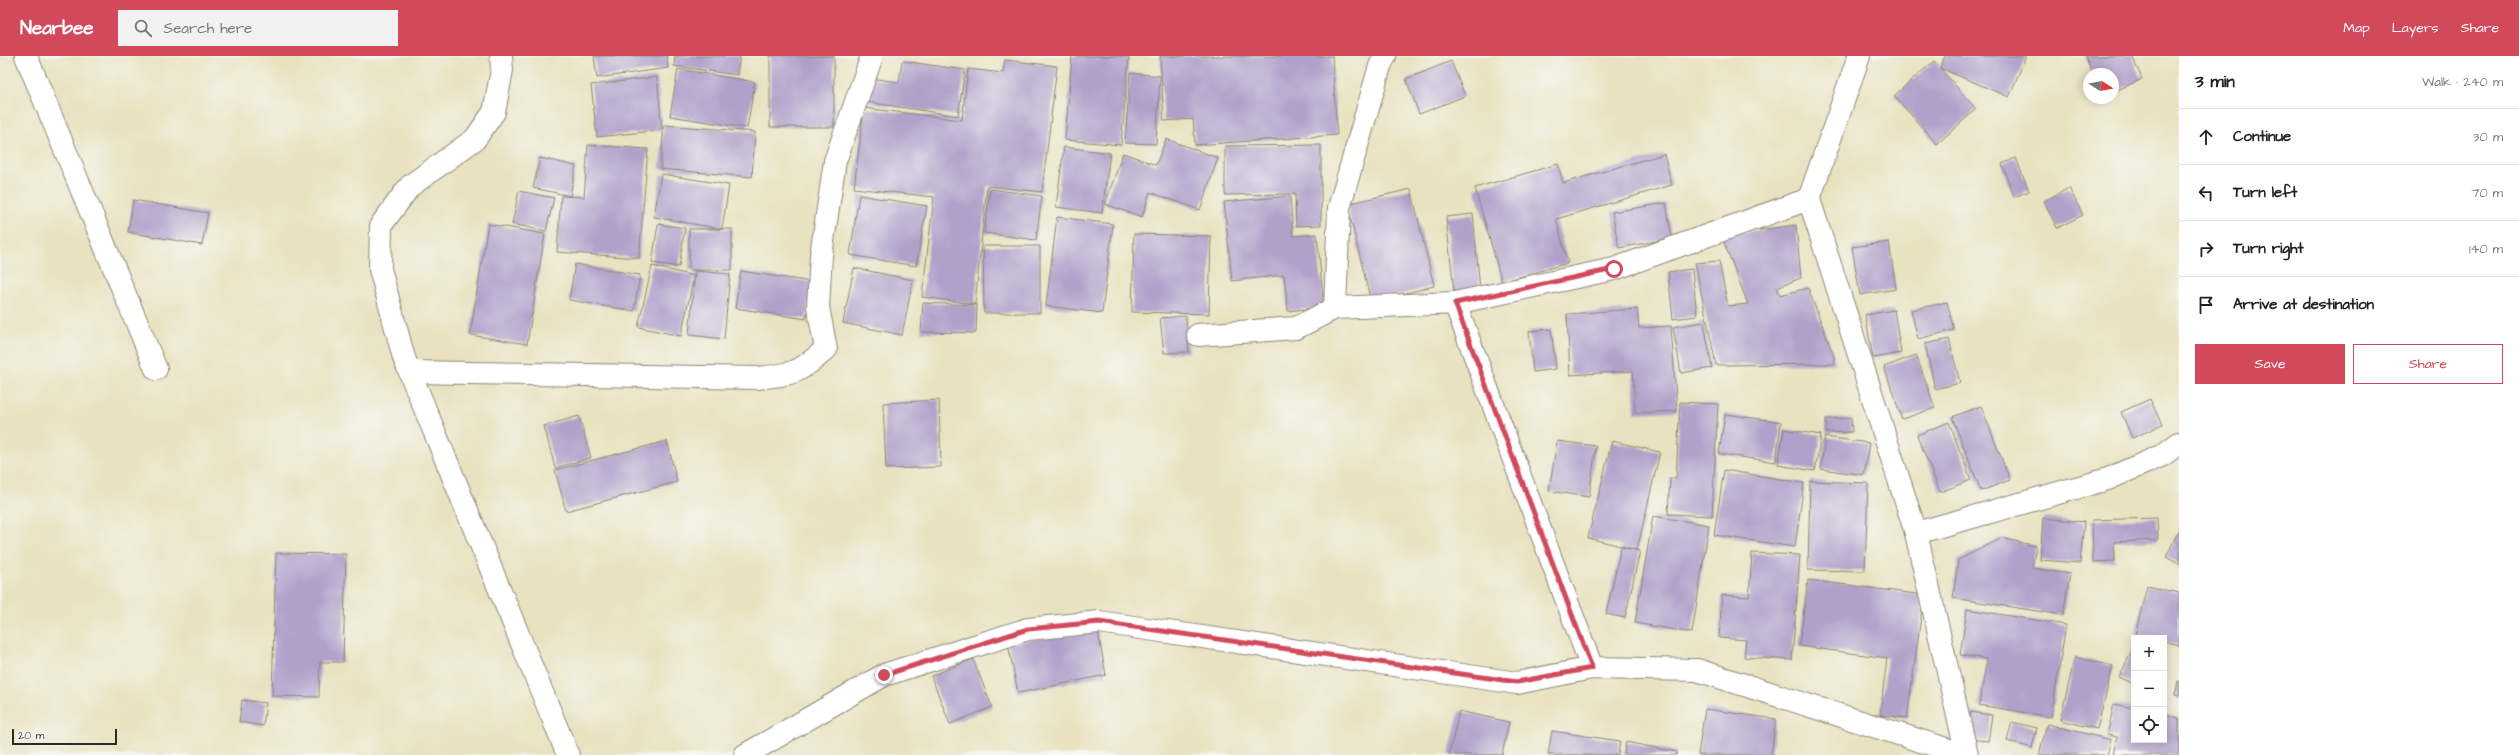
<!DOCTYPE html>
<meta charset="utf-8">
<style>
:root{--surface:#fff;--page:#f2f2f2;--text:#222;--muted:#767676;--line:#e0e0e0;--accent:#d1495b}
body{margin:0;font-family:"Architects Daughter",sans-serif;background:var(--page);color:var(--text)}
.controls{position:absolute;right:12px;bottom:12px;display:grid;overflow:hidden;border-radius:0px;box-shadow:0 2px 10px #0003}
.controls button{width:36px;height:36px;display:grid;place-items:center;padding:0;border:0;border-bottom:1px solid var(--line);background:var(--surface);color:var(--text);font:20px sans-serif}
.compass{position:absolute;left:2083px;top:12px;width:36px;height:36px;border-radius:50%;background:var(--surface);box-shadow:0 2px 10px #0003;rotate:101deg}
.scale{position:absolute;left:12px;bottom:10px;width:105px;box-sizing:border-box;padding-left:4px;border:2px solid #2b2b2b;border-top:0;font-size:11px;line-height:14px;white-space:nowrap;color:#2b2b2b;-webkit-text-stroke:3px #f6f6f2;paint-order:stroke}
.stop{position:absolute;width:12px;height:12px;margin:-9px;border:3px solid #d1495b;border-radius:50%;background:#fff}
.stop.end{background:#d1495b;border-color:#fff;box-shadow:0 1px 4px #0008}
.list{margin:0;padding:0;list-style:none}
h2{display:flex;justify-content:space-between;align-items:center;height:52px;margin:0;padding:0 16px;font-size:17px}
h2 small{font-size:13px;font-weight:400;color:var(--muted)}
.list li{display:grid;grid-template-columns:26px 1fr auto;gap:12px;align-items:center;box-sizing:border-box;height:56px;padding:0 16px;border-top:1px solid var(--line)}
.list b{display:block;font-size:15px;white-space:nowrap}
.list em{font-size:13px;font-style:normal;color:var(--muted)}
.actions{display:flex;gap:8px;padding:12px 16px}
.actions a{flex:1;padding:9px 0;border:1px solid var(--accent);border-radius:0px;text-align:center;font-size:14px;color:var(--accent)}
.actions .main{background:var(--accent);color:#fff}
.icon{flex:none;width:22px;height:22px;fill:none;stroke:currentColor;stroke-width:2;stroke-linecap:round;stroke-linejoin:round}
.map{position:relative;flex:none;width:2179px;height:699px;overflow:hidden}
header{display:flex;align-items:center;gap:24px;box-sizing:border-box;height:56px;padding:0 20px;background:var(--accent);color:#fff}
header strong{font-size:19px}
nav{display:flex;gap:22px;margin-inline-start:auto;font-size:14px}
.search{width:280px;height:36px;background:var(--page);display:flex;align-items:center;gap:10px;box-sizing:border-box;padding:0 14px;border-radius:0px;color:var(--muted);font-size:15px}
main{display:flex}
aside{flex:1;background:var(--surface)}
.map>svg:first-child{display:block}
</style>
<header>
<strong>Nearbee</strong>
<div class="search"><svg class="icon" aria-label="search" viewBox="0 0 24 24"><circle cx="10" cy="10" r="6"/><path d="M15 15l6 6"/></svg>Search here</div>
<nav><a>Map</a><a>Layers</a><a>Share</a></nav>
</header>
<main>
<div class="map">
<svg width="2179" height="699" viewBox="0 0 2179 699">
<rect width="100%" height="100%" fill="#f6f6f2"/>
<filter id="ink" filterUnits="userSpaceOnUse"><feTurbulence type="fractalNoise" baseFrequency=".025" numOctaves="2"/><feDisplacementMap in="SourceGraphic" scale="8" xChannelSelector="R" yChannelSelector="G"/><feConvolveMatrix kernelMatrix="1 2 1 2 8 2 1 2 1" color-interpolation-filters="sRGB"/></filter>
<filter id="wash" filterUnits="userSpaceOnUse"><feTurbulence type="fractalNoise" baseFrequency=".012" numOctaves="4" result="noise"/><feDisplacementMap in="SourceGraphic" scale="16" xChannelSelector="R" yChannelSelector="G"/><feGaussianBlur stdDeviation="0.9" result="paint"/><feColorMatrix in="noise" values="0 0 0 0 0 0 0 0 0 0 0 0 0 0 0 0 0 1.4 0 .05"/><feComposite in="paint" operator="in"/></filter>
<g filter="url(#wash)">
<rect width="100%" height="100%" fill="#e9e2c0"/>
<g id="blocks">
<g fill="#b1a0ca">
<path d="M594,0H667L668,12L597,22Z"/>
<path d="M675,0H740L737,19L674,10Z"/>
<rect x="770" y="0" width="64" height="71"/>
<path d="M1072,0H1129L1121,89L1065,84Z"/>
<path d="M1160,0H1332L1337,79L1195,89L1193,63L1164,65Z"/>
<path d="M1945,0H2026L2009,41L1940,12Z"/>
<path d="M2085,0H2132L2142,23L2113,36V18H2093Z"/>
<path d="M1005,4L1057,10L1042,136L987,130L975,248L922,241L934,141L854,132L864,52L962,64L968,13L1003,17Z"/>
<path d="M902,5L965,14L958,60L867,46L870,22L899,26Z"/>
<path d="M1451,5L1465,40L1419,58L1406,23Z"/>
<path d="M1934,5L1976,53L1937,88L1894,40Z"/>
<path d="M678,13L755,26L747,72L670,60Z"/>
<path d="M1130,17L1160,20L1156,88L1125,87Z"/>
<path d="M657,21L662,74L597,81L591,29Z"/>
<path d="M664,69L755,76L752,121L660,113Z"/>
<path d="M1166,83L1218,102L1200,154L1150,136L1142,161L1105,148L1123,97L1156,109Z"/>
<path d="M588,89L648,93L639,202L557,196L561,140L584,141Z"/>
<path d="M1321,89V169L1296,170L1295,138L1225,139V90Z"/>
<path d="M1064,91L1110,97L1102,157L1056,151Z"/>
<path d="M1664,98L1672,129L1556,163L1568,207L1502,226L1475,132L1558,108L1563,127Z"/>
<path d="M540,102L576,110L570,140L533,132Z"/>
<path d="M2016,102L2029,135L2014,141L2002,108Z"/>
<path d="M661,118L729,129L722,173L654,161Z"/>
<path d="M2069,132L2083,159L2057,172L2044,145Z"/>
<path d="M990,133L1042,140L1036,184L984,177Z"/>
<path d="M1411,133L1434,230L1371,246L1347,148Z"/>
<path d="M519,135L554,142L546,175L512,168Z"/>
<path d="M859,139L927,150L916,210L850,199Z"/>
<path d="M1290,140L1293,180L1317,178L1324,251L1288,255L1284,219L1232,225L1224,146Z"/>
<path d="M133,144L208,157L202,189L128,176Z"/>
<path d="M1666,147L1672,182L1619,192L1612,156Z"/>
<path d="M1473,158L1480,233L1454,236L1446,161Z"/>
<path d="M1057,161L1113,168L1102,257L1046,250Z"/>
<path d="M488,168L545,178L527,288L470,279Z"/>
<path d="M658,168L685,172L679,211L652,207Z"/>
<path d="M1796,169L1801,222L1777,231L1780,239L1808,232L1834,300L1835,308L1716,309L1695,207L1719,205L1728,250L1748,248L1721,179Z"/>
<rect x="689" y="173" width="43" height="41"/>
<path d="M1134,178L1211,180L1209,258L1132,256Z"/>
<path d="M1889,186L1896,233L1860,239L1852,191Z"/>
<path d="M983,190H1040V257H984Z"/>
<path d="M575,208L640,219L634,255L569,244Z"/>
<path d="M652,210L694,220L681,280L638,271Z"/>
<path d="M854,212L913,224L902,279L843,267Z"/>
<path d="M1692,213L1697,260L1673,263L1668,216Z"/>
<path d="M695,215L730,218L724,283L689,279Z"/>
<path d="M741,215L812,226L806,263L735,252Z"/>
<path d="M1947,246L1954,274L1918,283L1911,254Z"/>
<path d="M923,247L977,249L976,277L921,276Z"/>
<path d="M1637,253L1639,272L1671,270L1677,355L1635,357L1633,315L1570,319L1567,258Z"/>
<path d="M1894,254L1901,297L1873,302L1865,259Z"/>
<path d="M1186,260L1189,296L1164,297L1160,262Z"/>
<path d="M1704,266L1712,312L1681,317L1673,271Z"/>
<path d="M1551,273L1556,313L1533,316L1529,275Z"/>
<path d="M1949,283L1960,327L1935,333L1925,288Z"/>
<path d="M1916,299L1935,352L1902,363L1884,311Z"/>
<path d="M2150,343L2162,369L2132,382L2121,356Z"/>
<path d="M939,344L941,411L886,413L883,347Z"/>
<path d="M1680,346L1718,348L1712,460L1668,458L1670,422H1676Z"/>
<path d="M1981,350L2010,424L1981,435L1952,361Z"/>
<path d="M1725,358L1781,366L1776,406L1719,398Z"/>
<path d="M579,360L591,402L555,412L544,370Z"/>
<path d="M1851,362L1852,376L1826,377V363Z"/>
<path d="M1949,366L1971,424L1940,436L1917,379Z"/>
<path d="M1784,373L1821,379L1815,415L1778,409Z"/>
<path d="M1825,381L1869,387L1864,419L1821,413Z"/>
<path d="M667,385L677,426L566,455L555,414Z"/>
<path d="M1557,385L1596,390L1589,441L1549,435Z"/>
<path d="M1612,385L1660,396L1637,494L1588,482Z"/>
<path d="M1724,414L1804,427L1795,491L1714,479Z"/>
<path d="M1810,425L1868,427L1865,515L1808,514Z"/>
<path d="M1653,460L1709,469L1692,577L1635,567Z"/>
<path d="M2043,462L2084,466L2080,507L2040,504Z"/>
<path d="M2157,462L2158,484L2114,486L2115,505L2093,506L2092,464Z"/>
<path d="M2179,474V508L2166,501Z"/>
<path d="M2002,482L2036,490L2032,512L2070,518L2063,559L1953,542L1958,504Z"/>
<path d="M1621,491L1640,495L1625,562L1606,558Z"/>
<path d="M276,497L346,498L343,606H320L319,641L272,640Z"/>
<path d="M1752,497L1800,499L1792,604L1744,601L1746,584L1719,582L1722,539L1749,541Z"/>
<path d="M1808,524L1924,539L1907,662L1880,659L1887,602L1799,590Z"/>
<path d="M2147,530L2179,537V589L2164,585V582L2135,579Z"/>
<path d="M1967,553L2066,569L2051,661L1979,649L1987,603L1960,599Z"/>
<path d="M1097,571L1106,619L1018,637L1008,588Z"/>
<path d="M2133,593L2134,594V628L2119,621Z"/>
<path d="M2075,601L2113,610L2097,673L2060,664Z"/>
<path d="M973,603L992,651L950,668L931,620Z"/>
<path d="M2178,625H2179V641L2175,640Z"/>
<path d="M242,644L266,647L263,670L239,666Z"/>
<path d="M2114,648L2134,652V684H2164V658L2179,662V699H2113L2117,681L2107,679Z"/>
<path d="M1705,653L1776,663L1771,699H1698Z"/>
<path d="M1459,655L1509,666L1502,699H1449Z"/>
<path d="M1971,656L1992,659L1988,685L1969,683Z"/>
<path d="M2012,666L2037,672L2032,692L2007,685Z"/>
<path d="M2047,668L2111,684L2107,699H2039Z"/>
<path d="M1552,675L1620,685L1618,699H1548Z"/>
<path d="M1626,686L1677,696L1676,699H1624Z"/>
</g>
</g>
</g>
<g filter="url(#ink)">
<use href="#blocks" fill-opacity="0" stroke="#8a8676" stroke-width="1"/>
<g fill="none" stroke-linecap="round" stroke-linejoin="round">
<defs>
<g id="minor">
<path d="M26,0L156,313"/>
<path d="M501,0L502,14L494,56L475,83L410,130L381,169L380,213L404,302L568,699"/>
<path d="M1859,0L1809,143L1916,477L1967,699"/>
<path d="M1455,247L1614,213L1809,143"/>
<path d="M1335,252L1455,247L1592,612"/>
<path d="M1198,279L1296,272L1335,252L1339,152L1380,10L1385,0"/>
<path d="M411,316L758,322C794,318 799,317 826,293L818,251L821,199L835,105L872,0"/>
<path d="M1916,477L2108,423L2163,399L2179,387"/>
<path d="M745,699L884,619L1028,573L1099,566L1517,627L1592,612L1697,614L1965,699"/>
</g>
</defs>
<use href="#minor" stroke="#8a8676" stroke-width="24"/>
<use href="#minor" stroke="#fff" stroke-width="22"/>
</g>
</g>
<g fill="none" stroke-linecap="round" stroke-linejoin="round" filter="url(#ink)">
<path stroke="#d1495b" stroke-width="5" d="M884,619L1028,573L1099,566L1517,626L1592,612L1455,247L1614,213"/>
</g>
</svg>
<div class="controls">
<button>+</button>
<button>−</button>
<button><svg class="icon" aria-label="locate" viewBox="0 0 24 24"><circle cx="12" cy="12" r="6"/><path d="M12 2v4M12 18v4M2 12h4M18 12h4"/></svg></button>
</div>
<svg class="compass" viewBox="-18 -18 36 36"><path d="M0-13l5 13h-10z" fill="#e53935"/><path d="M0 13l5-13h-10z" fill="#767676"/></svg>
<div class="scale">20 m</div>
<div class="stop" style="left:1614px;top:213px"></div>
<div class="stop end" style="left:884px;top:619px"></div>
</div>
<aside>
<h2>3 min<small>Walk · 240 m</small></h2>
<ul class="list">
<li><svg class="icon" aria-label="ahead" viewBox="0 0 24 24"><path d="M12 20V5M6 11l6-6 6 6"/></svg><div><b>Continue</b></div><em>30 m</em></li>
<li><svg class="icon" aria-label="left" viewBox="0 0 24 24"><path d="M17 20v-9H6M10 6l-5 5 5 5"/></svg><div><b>Turn left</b></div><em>70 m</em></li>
<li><svg class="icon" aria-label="right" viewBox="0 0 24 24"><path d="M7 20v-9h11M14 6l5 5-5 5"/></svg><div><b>Turn right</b></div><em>140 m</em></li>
<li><svg class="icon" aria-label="arrive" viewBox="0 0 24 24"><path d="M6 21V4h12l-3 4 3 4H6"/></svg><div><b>Arrive at destination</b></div></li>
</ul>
<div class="actions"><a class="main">Save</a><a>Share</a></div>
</aside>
</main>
